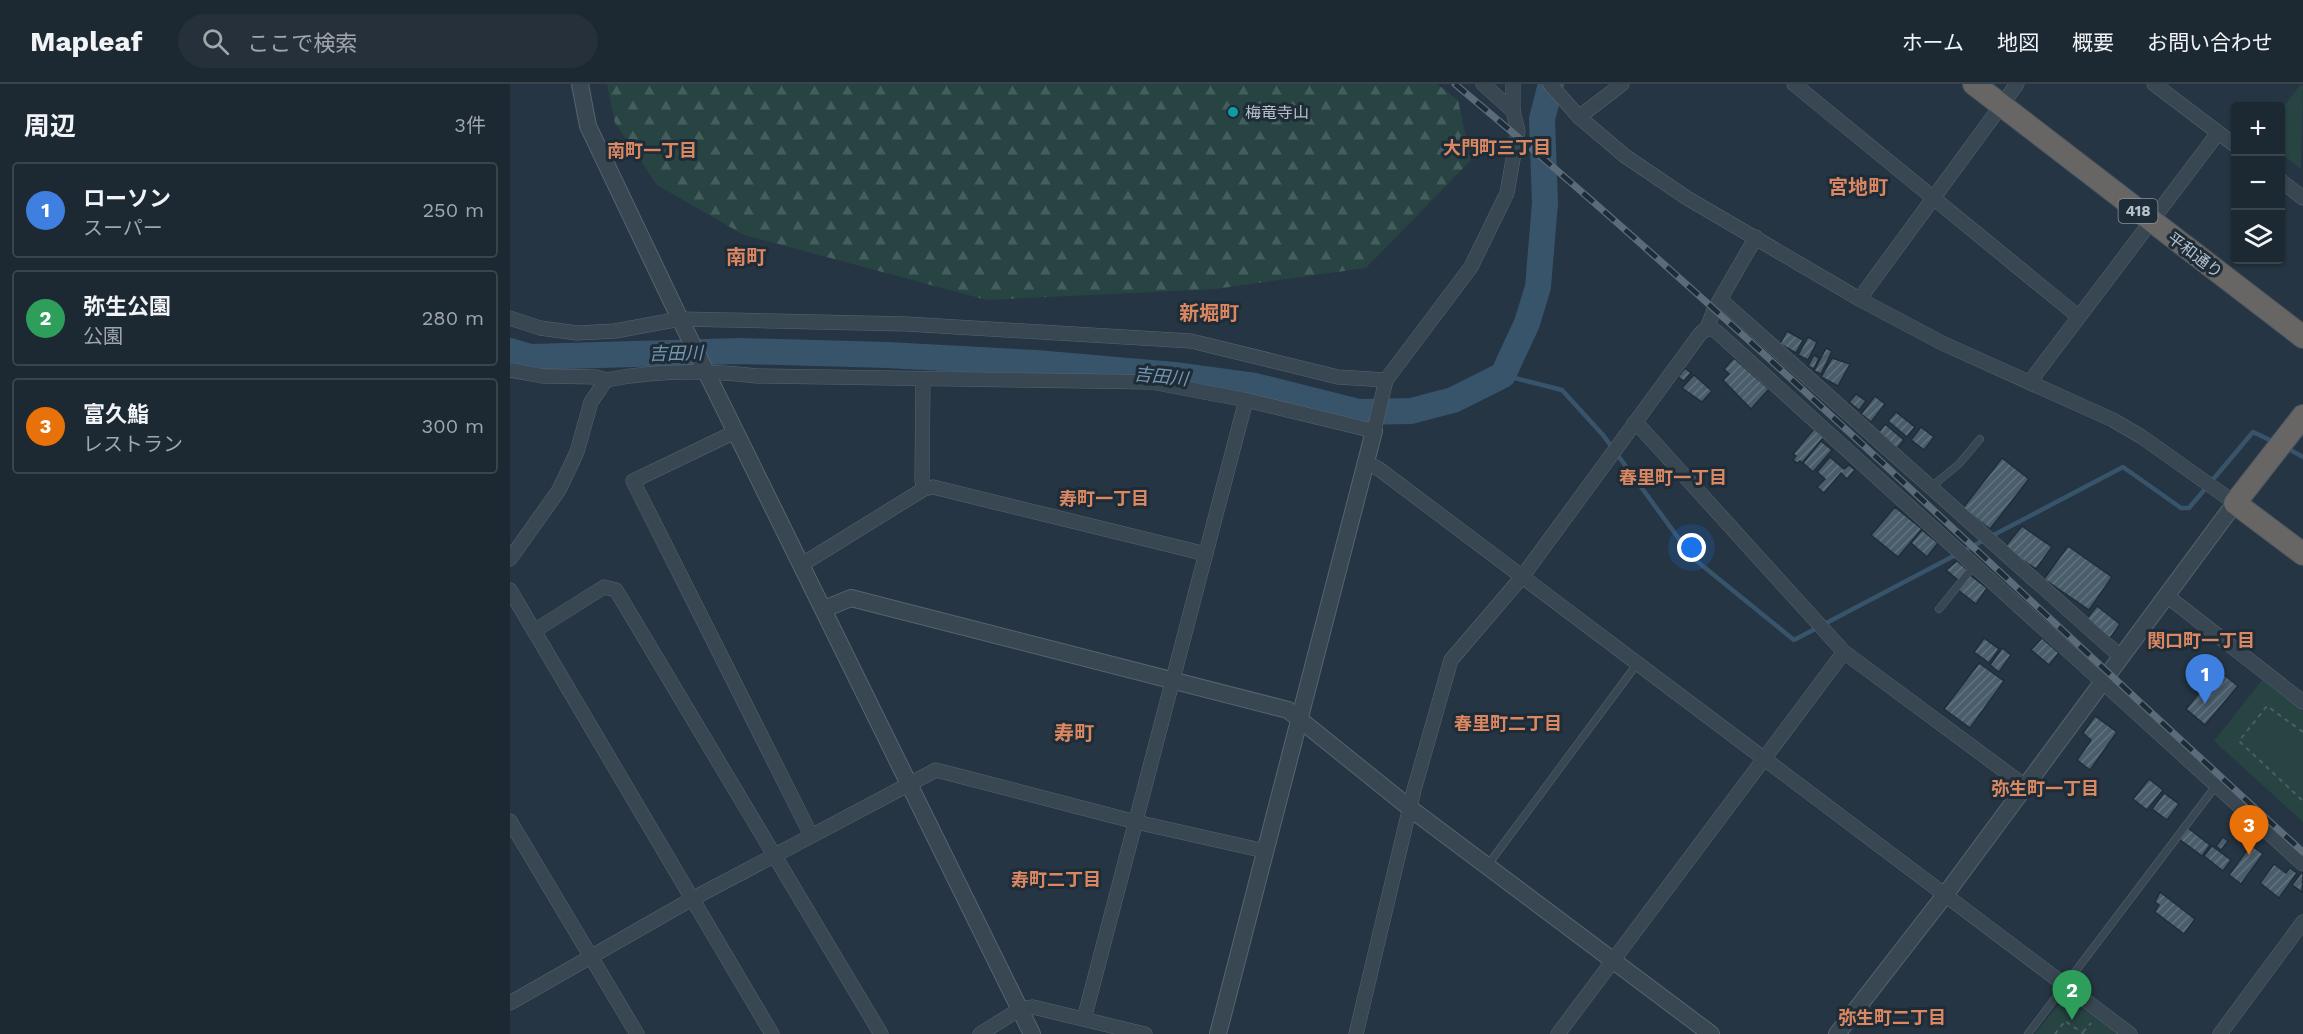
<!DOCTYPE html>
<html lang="ja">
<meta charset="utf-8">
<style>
:root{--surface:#1c2832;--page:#25303a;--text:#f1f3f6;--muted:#a0a6ac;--line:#3a444d;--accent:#8abfa5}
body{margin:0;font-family:"Work Sans","Noto Sans JP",sans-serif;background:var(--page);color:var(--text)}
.controls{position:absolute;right:18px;top:18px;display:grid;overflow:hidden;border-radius:6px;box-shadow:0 2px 4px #0004}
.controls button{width:54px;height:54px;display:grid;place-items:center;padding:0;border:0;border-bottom:2px solid var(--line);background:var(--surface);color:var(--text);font:30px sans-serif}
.you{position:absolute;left:1182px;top:464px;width:21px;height:21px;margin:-15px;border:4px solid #fff;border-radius:50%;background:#1a73e8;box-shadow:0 0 0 9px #1a73e833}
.badge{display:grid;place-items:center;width:39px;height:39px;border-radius:50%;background:var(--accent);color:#fff;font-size:20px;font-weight:700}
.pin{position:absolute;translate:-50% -50px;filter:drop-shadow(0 2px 3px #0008)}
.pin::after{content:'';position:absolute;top:32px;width:21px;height:18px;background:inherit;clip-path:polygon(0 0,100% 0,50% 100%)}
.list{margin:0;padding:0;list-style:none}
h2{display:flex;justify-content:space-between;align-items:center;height:78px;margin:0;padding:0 24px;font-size:26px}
h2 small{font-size:20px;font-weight:400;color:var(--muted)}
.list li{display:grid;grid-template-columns:39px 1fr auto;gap:18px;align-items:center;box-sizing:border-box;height:96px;margin:0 12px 12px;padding:0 12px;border:2px solid var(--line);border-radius:6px}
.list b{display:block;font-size:22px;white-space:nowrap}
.list p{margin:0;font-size:20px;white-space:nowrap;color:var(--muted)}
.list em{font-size:20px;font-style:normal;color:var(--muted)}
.icon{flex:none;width:33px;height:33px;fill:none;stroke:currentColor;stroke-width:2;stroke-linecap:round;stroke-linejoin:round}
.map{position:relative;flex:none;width:1793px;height:950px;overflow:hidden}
header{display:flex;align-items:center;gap:36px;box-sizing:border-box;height:84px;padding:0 30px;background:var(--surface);border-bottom:2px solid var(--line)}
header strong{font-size:28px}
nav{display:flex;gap:33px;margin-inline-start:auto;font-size:21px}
.search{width:420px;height:54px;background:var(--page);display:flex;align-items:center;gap:15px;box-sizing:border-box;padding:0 21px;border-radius:33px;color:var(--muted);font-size:22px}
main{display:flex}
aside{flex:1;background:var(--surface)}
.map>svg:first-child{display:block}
</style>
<header>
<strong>Mapleaf</strong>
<div class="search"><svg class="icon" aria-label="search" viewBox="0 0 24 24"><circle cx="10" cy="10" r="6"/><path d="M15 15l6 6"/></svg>ここで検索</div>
<nav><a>ホーム</a><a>地図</a><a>概要</a><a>お問い合わせ</a></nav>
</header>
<main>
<aside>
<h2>周辺<small>3件</small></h2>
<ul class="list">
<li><span class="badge" style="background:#3f7fe0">1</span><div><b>ローソン</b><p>スーパー</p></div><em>250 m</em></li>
<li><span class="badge" style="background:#2e9e5b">2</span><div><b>弥生公園</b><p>公園</p></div><em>280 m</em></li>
<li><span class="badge" style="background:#e8710a">3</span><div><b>富久鮨</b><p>レストラン</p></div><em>300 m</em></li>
</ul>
</aside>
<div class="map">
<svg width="1793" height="950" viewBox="0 0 1793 950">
<defs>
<pattern id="forest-firs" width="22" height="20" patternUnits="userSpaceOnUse" patternTransform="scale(1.5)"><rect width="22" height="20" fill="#274443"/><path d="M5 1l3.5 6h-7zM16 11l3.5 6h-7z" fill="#445d5d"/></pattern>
<pattern id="building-hatch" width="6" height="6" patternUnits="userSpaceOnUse" patternTransform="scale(1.5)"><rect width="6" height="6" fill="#4a5d6b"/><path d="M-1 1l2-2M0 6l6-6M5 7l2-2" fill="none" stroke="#62727f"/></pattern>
</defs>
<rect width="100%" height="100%" fill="#253543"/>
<path fill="url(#forest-firs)" d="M97,0H927L948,16L961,76L856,184L705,205L477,216L234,151L147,101L105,39Z"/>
<g fill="#274443">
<path d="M1791,0L1793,2L1791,85L1770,69L1771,26Z"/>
<path d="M1752,596L1793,627V738L1704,657Z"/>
<path d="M1563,918L1608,950H1525L1548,921Z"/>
</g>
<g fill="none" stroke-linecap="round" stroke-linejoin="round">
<g stroke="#38546b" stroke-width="4.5">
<path d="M993,291L1052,306L1093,351L1183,474L1284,556L1613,383L1671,424H1679L1743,348L1764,358"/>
<path d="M1777,364L1793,373"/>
</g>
<path stroke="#38546b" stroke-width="26" d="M0,267L20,273L230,267L377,271L526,279L664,291L745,302L849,328L901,327L943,316L993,291L1017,239L1028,203L1035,119L1032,35L1041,0"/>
</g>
<g fill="url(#building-hatch)" stroke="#202e3a" stroke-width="1.5">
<path d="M1277,247L1293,256L1286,269L1270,260Z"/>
<path d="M1298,253L1307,258L1298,276L1288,271Z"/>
<path d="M1316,264L1322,267L1311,290L1304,287Z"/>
<path d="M1304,271L1309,274L1304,285L1298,282Z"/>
<path d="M1224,274L1259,305L1241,325L1213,296L1219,290L1214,285Z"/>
<path d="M1322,274L1340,280L1328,302L1311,293Z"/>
<path d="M1175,284L1181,289L1174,297L1168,293Z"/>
<path d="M1184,291L1202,307L1192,318L1172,304Z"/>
<path d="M1346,310L1356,317L1349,326L1339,318Z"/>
<path d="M1365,312L1375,320L1361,338L1351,330Z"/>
<path d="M1386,328L1405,343L1397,353L1378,337Z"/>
<path d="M1375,340L1394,356L1387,364L1369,348Z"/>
<path d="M1411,343L1424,353L1414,366L1401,356Z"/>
<path d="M1304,345L1314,353L1292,379L1290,377L1287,379L1283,376L1286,372L1283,370Z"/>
<path d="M1311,357L1322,366L1303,388L1293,379Z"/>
<path d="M1320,373L1334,385L1339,381L1345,386L1337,395L1331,389L1314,409L1307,403L1315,395L1307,388Z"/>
<path d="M1492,374L1519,395L1480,445L1453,424Z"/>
<path d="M1385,423L1412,445L1388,473L1361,451Z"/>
<path d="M1512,442L1542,463L1526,485L1494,464Z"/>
<path d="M1412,446L1428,459L1417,473L1401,459Z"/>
<path d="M1558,462L1602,493L1579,526L1534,495Z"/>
<path d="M1447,477L1458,486L1449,497L1436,486Z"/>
<path d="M1460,491L1477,504L1466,520L1448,506Z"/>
<path d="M1587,522L1610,540L1601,553H1595L1575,537Z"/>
<path d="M1474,554L1489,565L1479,579L1464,568Z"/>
<path d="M1532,554L1549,569L1539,581L1521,566Z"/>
<path d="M1492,564L1501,571L1489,588L1480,581Z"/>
<path d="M1469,579L1494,597L1460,644L1434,625Z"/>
<path d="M1708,586L1728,602L1695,641L1676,625Z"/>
<path d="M1585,632L1607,648L1580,686L1567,676L1581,656L1573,649Z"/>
<path d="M1639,695L1653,706L1637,726L1623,715Z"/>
<path d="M1654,709L1669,720L1657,736L1642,725Z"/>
<path d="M1678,744L1700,761L1692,772L1669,755Z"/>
<path d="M1713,753L1718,757L1711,766L1706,762Z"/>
<path d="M1741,761L1753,770L1731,800L1719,791Z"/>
<path d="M1702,762L1721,776L1713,787L1694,772Z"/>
<path d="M1764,780L1776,789L1780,784L1787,789L1769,814L1750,799Z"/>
<path d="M1792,788L1793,790L1792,808L1782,801Z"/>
<path d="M1650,808L1685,835L1674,850L1645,828L1649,821L1645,818Z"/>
</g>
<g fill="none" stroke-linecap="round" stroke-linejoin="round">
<defs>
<g id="service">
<path d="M1421,403L1449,380L1470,355"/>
<path d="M1429,525L1464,482"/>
<path d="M977,782L1127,580"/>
<path d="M1518,950L1705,703"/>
</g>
<g id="minor">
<path d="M973,0L1003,27"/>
<path d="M1040,0L1069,33L1115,72L1177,114L1351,216L1432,259L1603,336L1632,353L1725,419"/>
<path d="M1284,0L1569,233"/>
<path d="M1644,0L1726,62"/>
<path d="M1069,33L1112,0"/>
<path d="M1770,96L1793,114"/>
<path d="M1211,216L1611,573"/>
<path d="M1351,216L1356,206L1507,0"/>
<path d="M0,234L30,244L67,249L105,247L170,235L397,240L681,257L828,293L876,296"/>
<path d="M1197,244L1206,247L1793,780"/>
<path d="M0,286L32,292L86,293L96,296"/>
<path d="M413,295L412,396L414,405"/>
<path d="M1522,300L1525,291L1708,49"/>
<path d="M1124,339L1132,345L1334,568L1515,702"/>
<path d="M225,348L123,397L301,751"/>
<path d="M855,378L869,385L1620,950"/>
<path d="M0,475L49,406L67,368L81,318L96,296C147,286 196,286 247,292L641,298L736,316L864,347L876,296L961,183L997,109L1008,47L1003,27V0"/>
<path d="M291,481L414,405L423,403L696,470"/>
<path d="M0,506L262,950"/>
<path d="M1657,512L1793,618"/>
<path d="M24,547L94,503L106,506L371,950"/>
<path d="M0,737L127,950"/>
<path d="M0,919L182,815L426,686L626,738L755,767"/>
<path d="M574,935L736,316"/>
<path d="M470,950L510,925L523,923L635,950"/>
<path d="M846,950L904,706L941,576L1012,493L1190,250L1197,244L1204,226L1246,153"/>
<path d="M1048,950L1334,568"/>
<path d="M1710,950L1793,838"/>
</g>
<g id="tertiary">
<path d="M70,0L78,42L170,235L522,950"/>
<path d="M314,525L341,514L778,626L901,725L1201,950"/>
<path d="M708,950L864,347"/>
<path d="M1327,950L1435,811L1725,419"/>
</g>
<g id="trunk">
<path d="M1464,0L1793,253"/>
<path d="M1793,332L1725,419L1793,470"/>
</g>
</defs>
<use href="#service" stroke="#576470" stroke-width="8"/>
<use href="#minor" stroke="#576470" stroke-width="15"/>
<use href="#tertiary" stroke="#576470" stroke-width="18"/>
<use href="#trunk" stroke="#44515d" stroke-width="24"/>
<g stroke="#476161" stroke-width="2" stroke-dasharray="4.5 4.5" stroke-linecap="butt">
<path d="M1793,648L1757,622L1729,657L1793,717"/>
<path d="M1573,948L1581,939"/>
<path d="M1545,950L1555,937L1574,950"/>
</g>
<use href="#service" stroke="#394752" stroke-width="7"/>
<use href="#minor" stroke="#394752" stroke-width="14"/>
<use href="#tertiary" stroke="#394752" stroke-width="16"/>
<use href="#trunk" stroke="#686664" stroke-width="22"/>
<defs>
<path id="rail" d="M945,0C1238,244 1511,512 1793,768"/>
</defs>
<use href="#rail" stroke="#5b6b79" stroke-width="7"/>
<use href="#rail" stroke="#1e2c38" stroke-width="4.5" stroke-dasharray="14" stroke-linecap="butt"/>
</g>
<circle fill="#0f9aa8" stroke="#1e2c38" stroke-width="2" cx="723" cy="28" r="6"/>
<g text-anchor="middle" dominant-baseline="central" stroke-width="6" stroke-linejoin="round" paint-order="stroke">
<rect fill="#1e2c38" stroke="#8894a0" stroke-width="1.5" x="1608.5" y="115" width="39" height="24" rx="4.5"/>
<g font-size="15" font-weight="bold" fill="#b6c1cc">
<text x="1628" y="127">418</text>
</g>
<g font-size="16" fill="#b6c1cc" stroke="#1e2c38" text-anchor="start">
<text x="735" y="28">梅竜寺山</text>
</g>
<g font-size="16" fill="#b6c1cc" stroke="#1e2c38">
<text transform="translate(1685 171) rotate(37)">平和通り</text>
</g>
<g font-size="18" font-weight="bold" fill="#db8762" stroke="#1e2c38">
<text x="987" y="63">大門町三丁目</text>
<text x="142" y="66">南町一丁目</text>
<text x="1163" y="393">春里町一丁目</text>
<text x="594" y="414">寿町一丁目</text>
<text x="1691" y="556">関口町一丁目</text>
<text x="998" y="639">春里町二丁目</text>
<text x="1535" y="704">弥生町一丁目</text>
<text x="546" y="795">寿町二丁目</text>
<text x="1382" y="933">弥生町二丁目</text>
</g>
<g font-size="18" font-style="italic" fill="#7596b1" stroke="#1e2c38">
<text transform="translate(166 269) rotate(-1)">吉田川</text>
<text transform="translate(651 292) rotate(6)">吉田川</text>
</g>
<g font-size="20" font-weight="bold" fill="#db8762" stroke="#1e2c38">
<text x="1348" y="103">宮地町</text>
<text x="236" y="173">南町</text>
<text x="699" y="229">新堀町</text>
<text x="564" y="649">寿町</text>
</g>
</g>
</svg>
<div class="controls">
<button>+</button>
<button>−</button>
<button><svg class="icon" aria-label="layers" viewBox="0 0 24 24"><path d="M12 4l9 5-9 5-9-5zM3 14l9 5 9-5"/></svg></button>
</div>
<div class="you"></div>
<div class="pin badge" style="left:1695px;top:620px;background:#3f7fe0">1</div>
<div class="pin badge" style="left:1562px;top:936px;background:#2e9e5b">2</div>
<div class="pin badge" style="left:1739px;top:771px;background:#e8710a">3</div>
</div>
</main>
